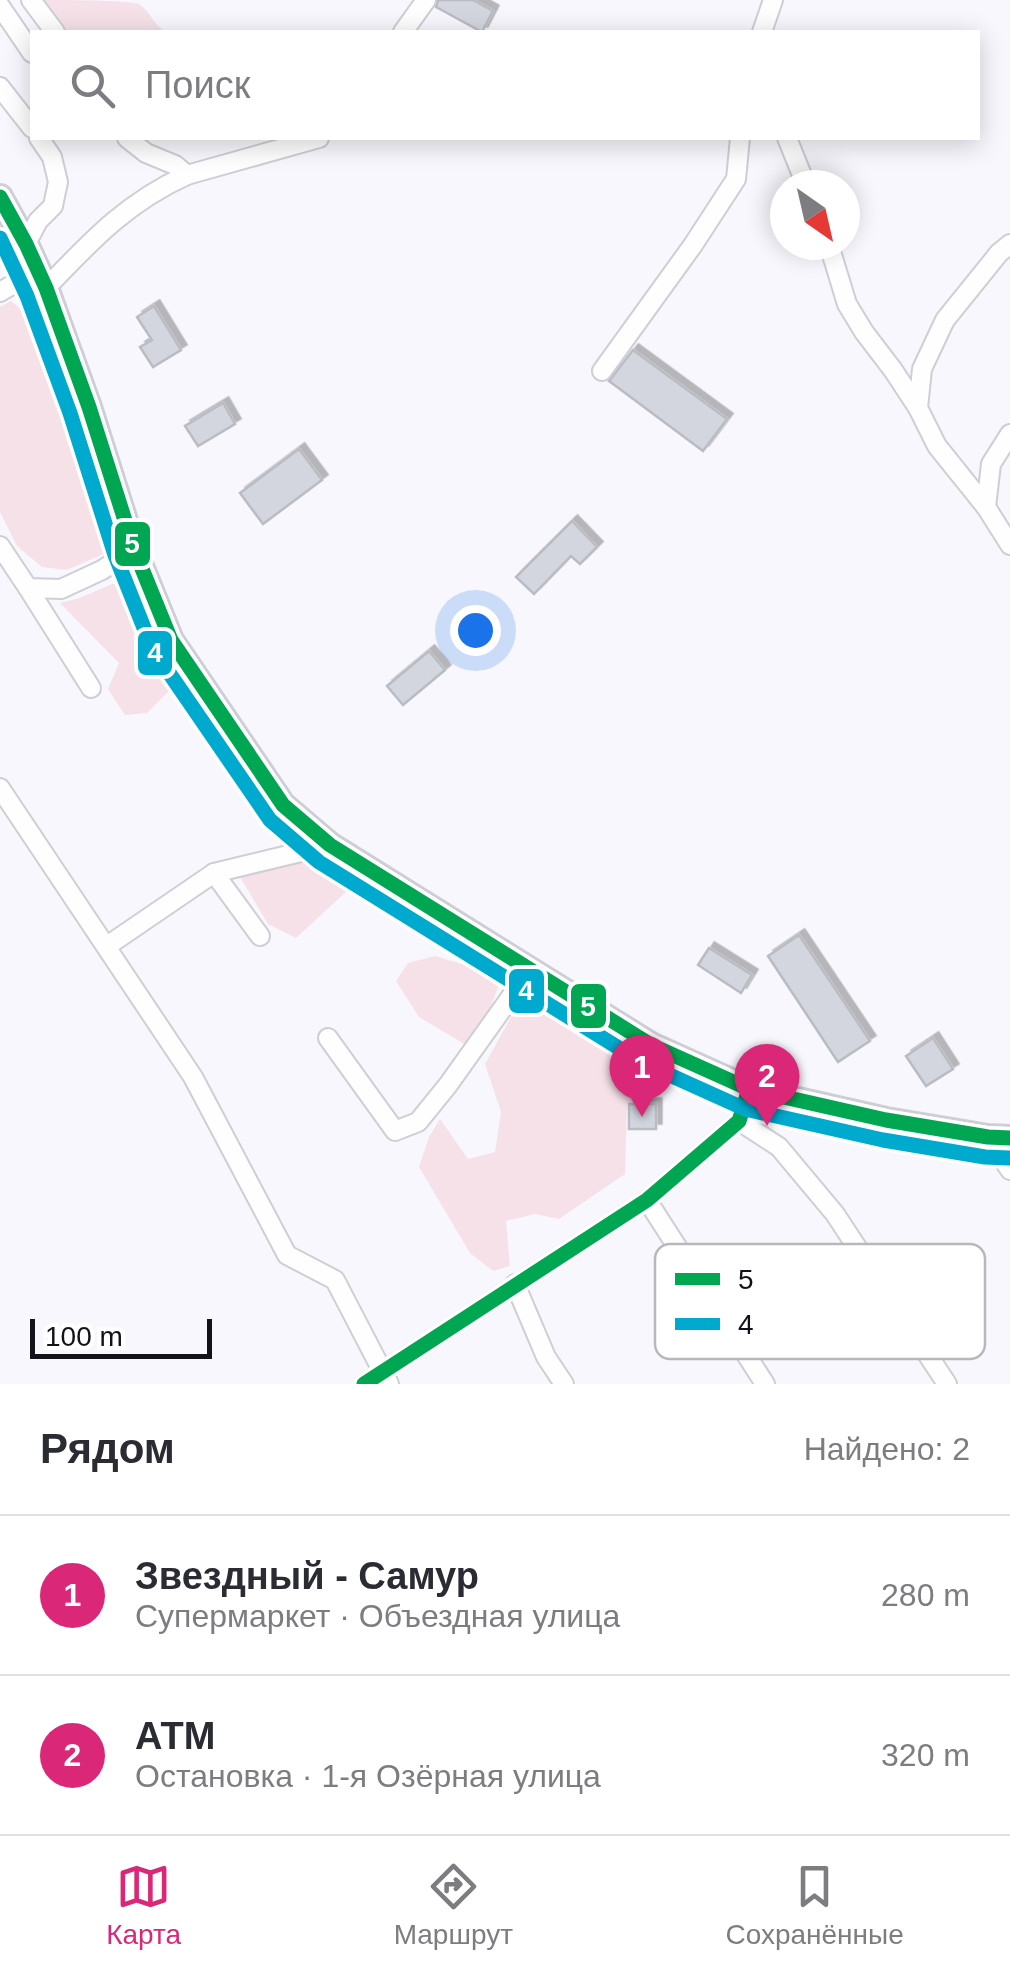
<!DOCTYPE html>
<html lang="ru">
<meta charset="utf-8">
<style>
:root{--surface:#fff;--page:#f7f7f7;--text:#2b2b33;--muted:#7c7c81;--line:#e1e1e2;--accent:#db2777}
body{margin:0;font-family:Helvetica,sans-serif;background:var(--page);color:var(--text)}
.compass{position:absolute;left:770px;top:170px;width:90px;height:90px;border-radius:50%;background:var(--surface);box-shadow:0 5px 25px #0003;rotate:146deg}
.scale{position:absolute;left:30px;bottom:25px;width:182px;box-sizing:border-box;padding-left:10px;border:5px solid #13121a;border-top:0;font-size:28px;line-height:35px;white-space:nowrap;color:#13121a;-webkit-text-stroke:8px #fff;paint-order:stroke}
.you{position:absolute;left:475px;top:630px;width:35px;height:35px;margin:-25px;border:8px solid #fff;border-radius:50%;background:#1a73e8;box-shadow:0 0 0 15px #1a73e833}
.badge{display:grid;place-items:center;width:65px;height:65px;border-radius:50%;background:var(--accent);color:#fff;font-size:32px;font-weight:700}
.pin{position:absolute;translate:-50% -82px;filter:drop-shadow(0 2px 5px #0008)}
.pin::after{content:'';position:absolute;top:52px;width:35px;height:30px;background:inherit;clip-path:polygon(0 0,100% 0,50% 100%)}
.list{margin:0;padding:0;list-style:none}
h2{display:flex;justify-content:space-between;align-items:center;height:130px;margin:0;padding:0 40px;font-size:42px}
h2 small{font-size:32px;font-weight:400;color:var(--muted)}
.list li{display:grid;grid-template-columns:65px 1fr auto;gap:30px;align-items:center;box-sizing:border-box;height:160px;padding:0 40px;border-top:2px solid var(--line)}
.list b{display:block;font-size:38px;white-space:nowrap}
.list p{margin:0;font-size:32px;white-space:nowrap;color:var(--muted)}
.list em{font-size:32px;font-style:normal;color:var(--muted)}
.icon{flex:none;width:55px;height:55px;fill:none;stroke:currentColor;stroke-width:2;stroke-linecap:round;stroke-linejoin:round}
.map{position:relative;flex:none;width:1010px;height:1384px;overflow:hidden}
.search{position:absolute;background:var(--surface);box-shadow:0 5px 25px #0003;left:30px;right:30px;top:30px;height:110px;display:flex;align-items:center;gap:25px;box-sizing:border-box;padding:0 35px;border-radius:0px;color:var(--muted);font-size:38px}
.sheet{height:450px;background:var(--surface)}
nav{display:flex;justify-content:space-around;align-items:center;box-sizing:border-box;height:140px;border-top:2px solid var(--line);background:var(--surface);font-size:28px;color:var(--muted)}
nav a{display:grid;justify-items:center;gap:5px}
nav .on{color:var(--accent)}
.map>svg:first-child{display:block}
</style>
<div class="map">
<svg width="1010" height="1384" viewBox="0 0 1010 1384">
<defs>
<filter id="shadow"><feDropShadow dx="5.5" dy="-5.5" stdDeviation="0" flood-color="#0004"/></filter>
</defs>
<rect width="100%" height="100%" fill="#f8f7fd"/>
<g fill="#f6e1e9">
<path d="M43,0C61,0 128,0 139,4C151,12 153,25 166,32H63Z"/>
<path d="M11,301L33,319L54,357L77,410L113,527L110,551L67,570L42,567L17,546L0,512V307Z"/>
<path d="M112,584H134L175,658L174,686L147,713L125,715L108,689L119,663L60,603L80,598Z"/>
<path d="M312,843L339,857L352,875L349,889L296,938L268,924L237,872Z"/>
<path d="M435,956L472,967L498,987L491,1006L466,1045L419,1017L396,981L408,963Z"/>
<path d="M520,1001L556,1013L643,1060L669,1070L653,1095L627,1104L625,1174L559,1219L535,1214L506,1221L510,1266L493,1271L470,1253L419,1167L429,1137L440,1119L468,1159L495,1152L501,1112L485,1064Z"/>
</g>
<g fill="#d3d6de" stroke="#b9bcc2" stroke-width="2.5" filter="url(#shadow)">
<path d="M438,0H473L493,11L482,32L436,7Z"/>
<path d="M154,306L181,350L153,367L140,347L152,340L137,317Z"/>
<path d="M633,350L727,419L703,451L609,381Z"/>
<path d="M223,403L235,424L198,446L185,426Z"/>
<path d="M299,449L322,480L263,524L240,493Z"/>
<path d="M572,521L597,547L580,564L571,556L534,594L516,577Z"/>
<path d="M429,651L445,670L403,705L387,686Z"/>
<path d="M799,935L870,1041L838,1062L768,956Z"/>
<path d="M709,948L752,975L741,993L698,965Z"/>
<path d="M933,1038L953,1069L926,1086L906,1056Z"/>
<rect x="629" y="1104" width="27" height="25"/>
</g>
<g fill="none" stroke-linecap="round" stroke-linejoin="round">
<defs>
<g id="minor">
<path d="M31,0L55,32"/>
<path d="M0,6L32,53"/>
<path d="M403,32L426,0"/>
<path d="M762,32L773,0"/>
<path d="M0,87L32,128"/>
<path d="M127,138L146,153L175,165L187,175"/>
<path d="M787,138L806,185"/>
<path d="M26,244L38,221L53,206L58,182L52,157L39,138"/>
<path d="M1010,244L999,253L945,320L922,369L918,408L937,446L986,507L1010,545"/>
<path d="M829,245L847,304L864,332L893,370L918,408"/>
<path d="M46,288C91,241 127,202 187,175L319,138"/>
<path d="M0,292L38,270"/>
<path d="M602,371L693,245L736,179L740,138"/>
<path d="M986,507L991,464L1010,434"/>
<path d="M0,546L28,588L61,589L102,570L134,549"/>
<path d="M28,588L91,688"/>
<path d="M0,788L193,1077L287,1255L335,1280L389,1384"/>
<path d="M214,873L260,936"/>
<path d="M107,946L214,873L330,845"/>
<path d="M328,1038L395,1131L418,1122L448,1085L530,970"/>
<path d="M739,1121L779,1147L835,1214L947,1384"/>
<path d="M988,1137L1010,1170"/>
<path d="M647,1200L765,1384"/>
<path d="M515,1284L546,1357L564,1384"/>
<path d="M364,1384L647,1200L739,1121L749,1089"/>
</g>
<path id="major" d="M0,197L26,244L46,288L89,407L134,549L171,640L283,805L330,845L651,1045L749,1089L886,1120L988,1137L1010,1138"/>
</defs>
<use href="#minor" stroke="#cfced5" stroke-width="22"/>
<use href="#major" stroke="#cfced5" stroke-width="28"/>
<use href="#minor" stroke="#fefeff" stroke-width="18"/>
<use href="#major" stroke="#fefeff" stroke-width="22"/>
<defs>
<g id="bus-1">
<path d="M0,197L26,244L46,288L89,407L134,549L171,640L283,805L330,845L651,1045L749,1089L886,1120L988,1137L1010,1138"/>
<path d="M364,1384L647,1200L739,1121L749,1089"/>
</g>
<path id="bus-2" d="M0,238L27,296L70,413L115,555L152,648L270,820L319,862L643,1063L745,1109L883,1140L985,1157L1009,1158"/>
</defs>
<use href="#bus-1" stroke="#fff" stroke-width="22"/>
<use href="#bus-2" stroke="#fff" stroke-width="22"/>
<use href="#bus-1" stroke="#00a651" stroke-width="15"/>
<use href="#bus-2" stroke="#00a9ce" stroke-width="15"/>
</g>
<rect x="655" y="1244" width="330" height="115" rx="15" fill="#fff" stroke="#b8b8ba" stroke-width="2.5"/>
<rect x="675" y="1273" width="45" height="12" fill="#00a651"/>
<rect x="675" y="1318" width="45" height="12" fill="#00a9ce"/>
<g font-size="28" fill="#13121a">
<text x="738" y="1289">5</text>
<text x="738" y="1334">4</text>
</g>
<g stroke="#fff" stroke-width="4">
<rect x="113" y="520" width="39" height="48" rx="10" fill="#00a651"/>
<rect x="136" y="629" width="38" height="48" rx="10" fill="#00a9ce"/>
<rect x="507" y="967" width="39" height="48" rx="10" fill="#00a9ce"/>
<rect x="569" y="982" width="39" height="48" rx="10" fill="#00a651"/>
</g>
<g font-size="28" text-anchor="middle" font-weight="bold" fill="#fff">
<text x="132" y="553">5</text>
<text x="155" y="662">4</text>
<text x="526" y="1000">4</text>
<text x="588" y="1016">5</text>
</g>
</svg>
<svg class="compass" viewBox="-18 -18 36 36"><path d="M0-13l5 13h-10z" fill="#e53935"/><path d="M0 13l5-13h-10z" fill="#7c7c81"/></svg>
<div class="scale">100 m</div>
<div class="you"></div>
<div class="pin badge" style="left:642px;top:1117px">1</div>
<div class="pin badge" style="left:767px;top:1126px">2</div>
<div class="search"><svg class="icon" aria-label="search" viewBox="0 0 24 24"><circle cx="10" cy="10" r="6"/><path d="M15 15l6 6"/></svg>Поиск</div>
</div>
<section class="sheet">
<h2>Рядом<small>Найдено: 2</small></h2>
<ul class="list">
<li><span class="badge">1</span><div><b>Звездный - Самур</b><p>Супермаркет · Объездная улица</p></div><em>280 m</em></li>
<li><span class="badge">2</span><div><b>АТМ</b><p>Остановка · 1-я Озёрная улица</p></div><em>320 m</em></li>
</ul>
</section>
<nav>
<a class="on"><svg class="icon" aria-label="map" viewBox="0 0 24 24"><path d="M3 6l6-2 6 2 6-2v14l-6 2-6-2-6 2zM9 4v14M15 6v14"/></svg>Карта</a>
<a><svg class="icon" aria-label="directions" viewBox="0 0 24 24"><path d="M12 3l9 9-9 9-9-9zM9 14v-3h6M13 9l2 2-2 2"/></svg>Маршрут</a>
<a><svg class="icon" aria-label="saved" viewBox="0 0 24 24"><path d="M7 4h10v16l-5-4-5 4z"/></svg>Сохранённые</a>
</nav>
